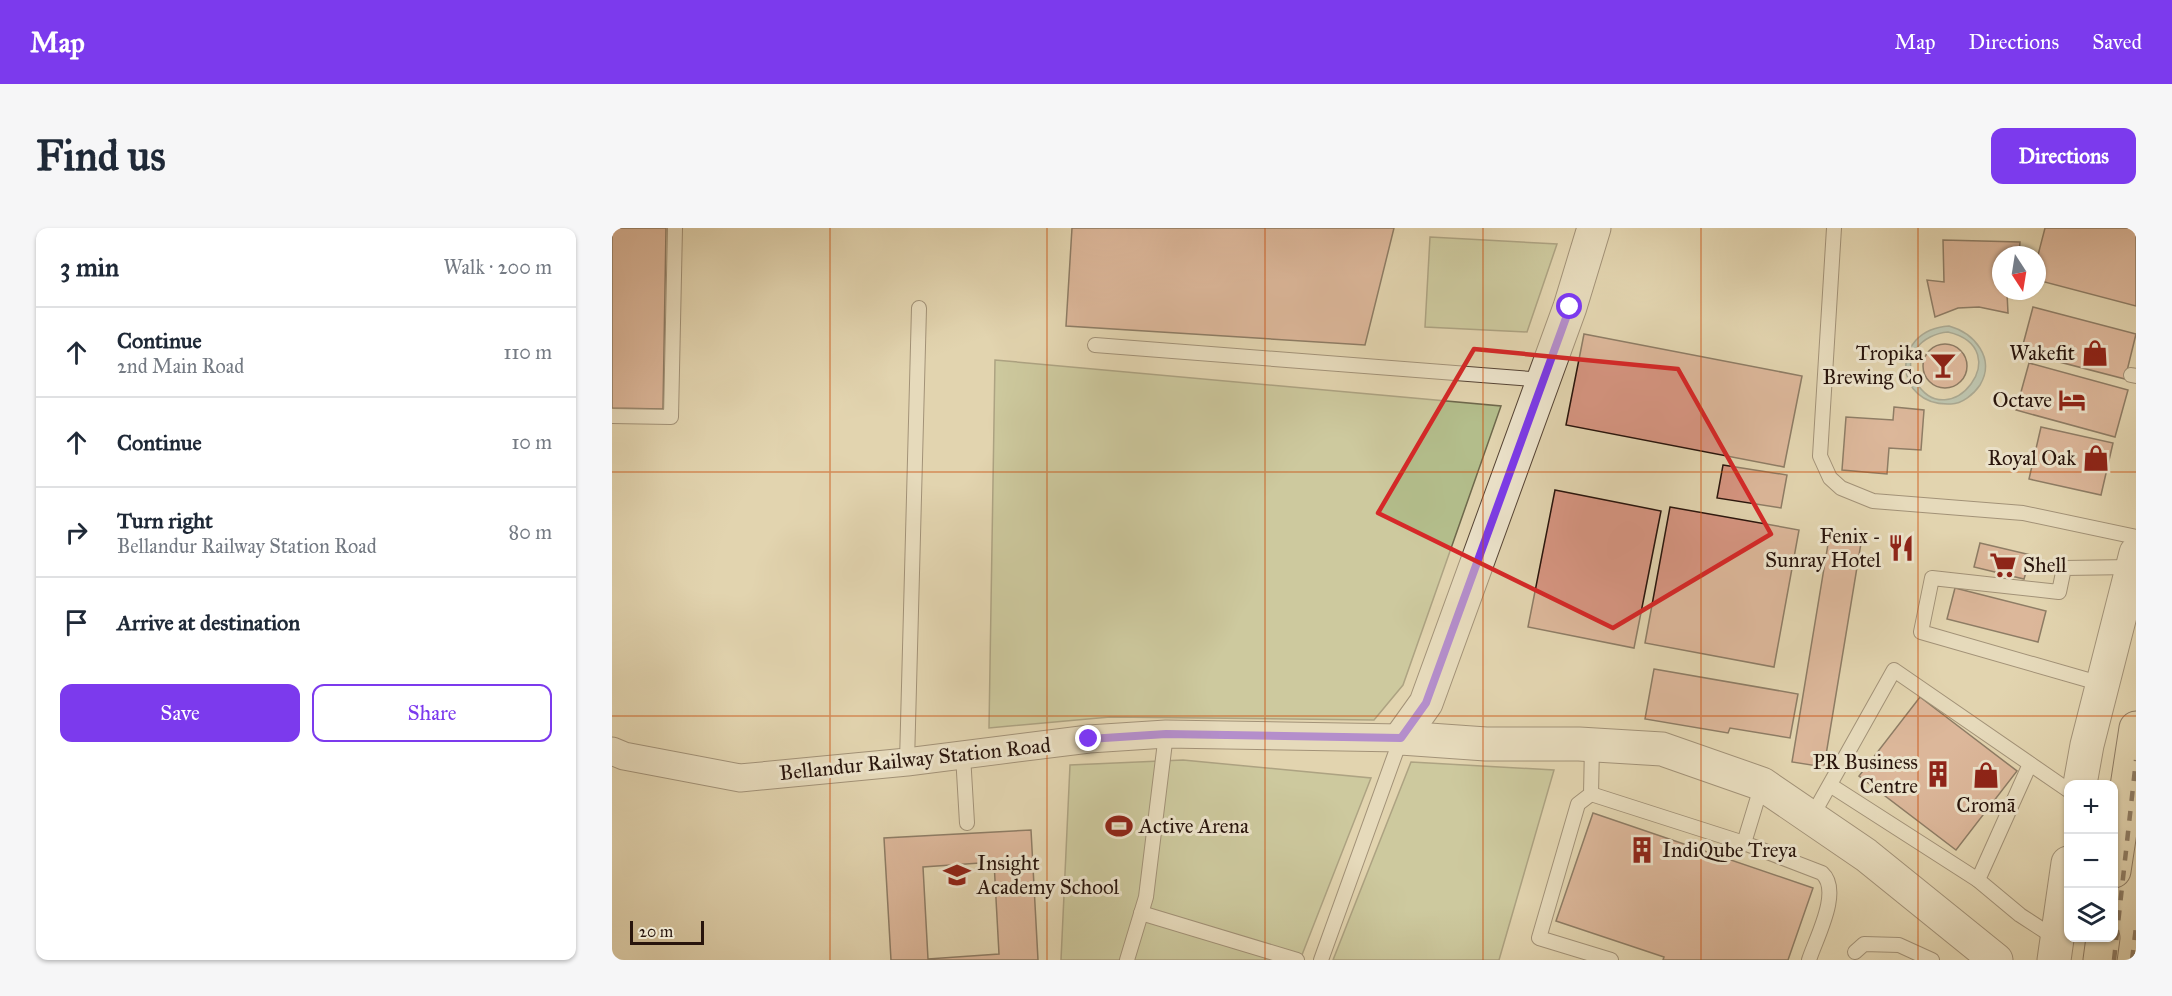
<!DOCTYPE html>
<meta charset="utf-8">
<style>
:root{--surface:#fff;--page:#f6f6f7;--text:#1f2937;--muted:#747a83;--line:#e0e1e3;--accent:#7c3aed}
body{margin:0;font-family:"IM FELL Great Primer",serif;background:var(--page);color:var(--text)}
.controls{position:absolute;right:18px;bottom:18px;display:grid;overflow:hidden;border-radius:12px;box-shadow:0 2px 4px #0004}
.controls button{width:54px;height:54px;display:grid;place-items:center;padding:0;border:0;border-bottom:2px solid var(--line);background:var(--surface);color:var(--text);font:30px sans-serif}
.compass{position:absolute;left:1380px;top:18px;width:54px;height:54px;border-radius:50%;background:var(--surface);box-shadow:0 2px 4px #0004;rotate:168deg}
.scale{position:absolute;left:18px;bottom:15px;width:74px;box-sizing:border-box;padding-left:6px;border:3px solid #28140c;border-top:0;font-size:16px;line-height:21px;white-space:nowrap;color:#28140c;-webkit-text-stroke:4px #ece3cb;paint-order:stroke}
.stop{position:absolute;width:18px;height:18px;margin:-14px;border:4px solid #7c3aed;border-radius:50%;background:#fff}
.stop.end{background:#7c3aed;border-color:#fff;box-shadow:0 2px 6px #0008}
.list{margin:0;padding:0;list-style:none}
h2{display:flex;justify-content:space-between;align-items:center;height:78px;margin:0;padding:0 24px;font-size:26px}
h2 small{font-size:20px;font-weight:400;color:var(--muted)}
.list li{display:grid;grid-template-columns:39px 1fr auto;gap:18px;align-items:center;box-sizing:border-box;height:90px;padding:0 24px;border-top:2px solid var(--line)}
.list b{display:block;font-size:22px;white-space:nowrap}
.list p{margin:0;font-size:20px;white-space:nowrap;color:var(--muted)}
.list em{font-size:20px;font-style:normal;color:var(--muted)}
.actions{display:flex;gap:12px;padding:18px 24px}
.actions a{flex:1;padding:14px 0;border:2px solid var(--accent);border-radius:12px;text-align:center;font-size:21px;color:var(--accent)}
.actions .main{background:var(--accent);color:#fff}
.icon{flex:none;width:33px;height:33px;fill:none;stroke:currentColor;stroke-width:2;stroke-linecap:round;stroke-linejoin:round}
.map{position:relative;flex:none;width:1524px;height:732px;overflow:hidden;border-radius:12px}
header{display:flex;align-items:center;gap:36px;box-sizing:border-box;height:84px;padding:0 30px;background:var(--accent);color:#fff}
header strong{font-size:28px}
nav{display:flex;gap:33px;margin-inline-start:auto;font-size:21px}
.intro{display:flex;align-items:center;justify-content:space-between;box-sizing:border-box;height:144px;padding:0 36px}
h1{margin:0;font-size:42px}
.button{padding:15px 27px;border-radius:12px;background:var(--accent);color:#fff;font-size:21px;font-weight:700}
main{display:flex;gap:36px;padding:0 36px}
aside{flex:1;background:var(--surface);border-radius:12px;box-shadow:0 2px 4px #0004}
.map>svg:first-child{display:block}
</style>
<header>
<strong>Map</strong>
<nav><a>Map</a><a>Directions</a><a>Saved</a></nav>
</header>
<div class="intro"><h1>Find us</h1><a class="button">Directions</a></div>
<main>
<aside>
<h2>3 min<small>Walk · 200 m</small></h2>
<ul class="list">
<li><svg class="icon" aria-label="ahead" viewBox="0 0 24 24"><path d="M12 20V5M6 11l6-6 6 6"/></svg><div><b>Continue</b><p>2nd Main Road</p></div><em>110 m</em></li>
<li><svg class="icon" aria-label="ahead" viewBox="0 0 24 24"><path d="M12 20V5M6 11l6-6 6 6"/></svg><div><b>Continue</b></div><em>10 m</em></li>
<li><svg class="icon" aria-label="right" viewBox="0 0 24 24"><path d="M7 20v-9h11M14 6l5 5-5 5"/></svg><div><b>Turn right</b><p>Bellandur Railway Station Road</p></div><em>80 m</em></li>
<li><svg class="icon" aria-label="arrive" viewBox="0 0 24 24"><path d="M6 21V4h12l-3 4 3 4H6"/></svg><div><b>Arrive at destination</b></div></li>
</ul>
<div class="actions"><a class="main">Save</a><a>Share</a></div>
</aside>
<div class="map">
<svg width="1524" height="732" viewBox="0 0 1524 732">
<rect width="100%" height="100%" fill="#e2d4af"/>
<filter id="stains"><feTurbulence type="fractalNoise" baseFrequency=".00333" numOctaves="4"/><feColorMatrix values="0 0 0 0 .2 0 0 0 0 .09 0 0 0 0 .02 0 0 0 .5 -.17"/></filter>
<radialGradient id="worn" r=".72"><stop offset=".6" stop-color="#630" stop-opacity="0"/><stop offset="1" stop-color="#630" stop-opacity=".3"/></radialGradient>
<g fill="#b3bd8b" stroke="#6e684c" stroke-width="1.5">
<path d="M818,9L945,16L915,104L813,99Z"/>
<path d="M383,132L889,178L791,457L762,492L498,489L377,500Z"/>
<path d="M571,532L759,550L688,732H449L458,537Z"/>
<path d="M799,534L942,542L887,732H721Z"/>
</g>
<path fill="#95b7b1" stroke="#69766f" stroke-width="1.5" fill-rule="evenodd" d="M1337,98C1362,105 1384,130 1368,157C1362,166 1350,176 1339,176C1281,179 1277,102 1337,98ZM1336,104C1407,121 1337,209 1304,154C1288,128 1311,106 1336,104Z"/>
<g fill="#d69581" stroke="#28140c" stroke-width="1.5" fill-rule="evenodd">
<path d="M0,0H54L51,181L0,180Z"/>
<path d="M460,0H782L753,117L454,98Z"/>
<path d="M1433,0H1524V78L1425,52V31Z"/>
<path d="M1331,12L1408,14L1407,27H1389V63H1405V65H1395L1396,85L1367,79L1346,80L1323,89L1315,52L1332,54Z"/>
<path d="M1421,79L1524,106L1513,151L1409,124Z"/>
<path d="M972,106L1190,148L1172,239L954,197Z"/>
<circle cx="1333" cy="138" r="22"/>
<path d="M1417,135L1516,162L1503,209L1404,182Z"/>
<path d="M1282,179L1312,182L1309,222L1277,220L1275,246L1230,242L1234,189L1281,192Z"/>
<path d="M1429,199L1501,215L1489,267L1417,251Z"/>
<path d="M1111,237L1175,247L1169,280L1105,270Z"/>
<path d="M943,262L1049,283L1022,420L916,399Z"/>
<path d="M1058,279L1187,302L1162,439L1033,415Z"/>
<path d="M1218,304L1250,309L1212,539L1180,534Z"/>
<path d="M1368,315L1419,327L1412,351L1362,339Z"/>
<path d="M1343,360L1434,383L1426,414L1335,391Z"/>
<path d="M1042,441L1186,466L1178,510L1118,500L1116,505L1033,491Z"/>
<path d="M1308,469L1405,543L1344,622L1247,548Z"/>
<path d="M981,585L1201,660L1176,732H1051L1052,729L944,693Z"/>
<path d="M419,602L426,732H279L272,610ZM382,634L387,726L316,731L311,639Z"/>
</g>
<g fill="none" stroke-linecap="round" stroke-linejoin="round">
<defs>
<g id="service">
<path d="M1222,0L1208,228L1218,250L1229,260L1261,273L1411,285L1524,309"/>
<path d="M483,117L932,152"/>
<path d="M1519,147L1524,148"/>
<path d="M0,188L59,189L63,0"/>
<path d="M1490,456L1309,404L1320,350L1447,364L1452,340L1520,339"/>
<path d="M980,517L979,566L966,576L927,710L999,732"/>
<path d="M351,527L355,595"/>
<path d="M295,534L307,80"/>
<path d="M1418,536L1366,652L1408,687L1445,711"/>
<path d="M1218,557L1366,652"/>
<path d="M979,566L1132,615L1210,645C1230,663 1204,710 1197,732"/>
<path d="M1199,590L1282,442L1456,562"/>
<path d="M1132,615L1150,556"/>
<path d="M529,685L685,732"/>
<path d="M1243,724L1252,716L1287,717L1320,732"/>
<path d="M515,732L534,669L554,506"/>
<path d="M709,732L789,510"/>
</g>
<path id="minor" d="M0,523L12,528L128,550L295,534L477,511L554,506L789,510"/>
<g id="tertiary">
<path d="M789,510L874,516H967L1050,521L1150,556L1254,627L1384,732"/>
<path d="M789,510L814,475L958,79L982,0"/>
<path d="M1468,556L1475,517L1524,325"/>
<path d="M1442,732L1456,635"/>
</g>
<g id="trunk">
<path d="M1502,643L1524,500"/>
<path d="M1488,732L1491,710"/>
</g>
</defs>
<use href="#service" stroke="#564435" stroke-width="16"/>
<use href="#minor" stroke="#564435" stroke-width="29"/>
<use href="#tertiary" stroke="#564435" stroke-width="35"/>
<use href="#trunk" stroke="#28140c" stroke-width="35"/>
<use href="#service" stroke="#ece3cb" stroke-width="14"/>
<use href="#minor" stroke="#ece3cb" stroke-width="27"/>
<use href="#tertiary" stroke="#ece3cb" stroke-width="33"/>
<use href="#trunk" stroke="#e2d4af" stroke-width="33"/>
<g stroke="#28140c" stroke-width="4.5" stroke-dasharray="10 10" stroke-linecap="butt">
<path d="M1502,732L1524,532"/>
<path d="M1520,732L1524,699"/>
</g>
</g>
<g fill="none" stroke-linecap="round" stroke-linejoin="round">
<path stroke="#7c3aed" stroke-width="8" d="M477,511L554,506L789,510L814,475L958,79"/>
</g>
<path d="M0 0H1524V732H0ZM862,121L1066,141L1159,306L1001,400L766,285Z" fill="#e2d4af" fill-opacity=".55" fill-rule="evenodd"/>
<path fill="none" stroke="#d62828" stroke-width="4.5" stroke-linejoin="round" d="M862,121L1066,141L1159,306L1001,400L766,285Z"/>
<path fill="none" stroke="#cb4f0c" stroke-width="1.5" stroke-opacity="0.55" d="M218,0V732M435,0V732M653,0V732M871,0V732M1089,0V732M1306,0V732M0,244H1524M0,488H1524"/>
<defs>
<symbol id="shop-bare" viewBox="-9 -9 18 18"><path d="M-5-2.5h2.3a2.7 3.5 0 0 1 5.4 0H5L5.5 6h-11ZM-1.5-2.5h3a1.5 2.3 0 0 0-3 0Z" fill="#8f2418" stroke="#ece3cb" stroke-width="2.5" paint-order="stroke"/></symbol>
<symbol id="bar-bare" viewBox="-9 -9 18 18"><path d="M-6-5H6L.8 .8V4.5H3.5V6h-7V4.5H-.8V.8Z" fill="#8f2418" stroke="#ece3cb" stroke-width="2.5" paint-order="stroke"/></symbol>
<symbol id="hotel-bare" viewBox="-9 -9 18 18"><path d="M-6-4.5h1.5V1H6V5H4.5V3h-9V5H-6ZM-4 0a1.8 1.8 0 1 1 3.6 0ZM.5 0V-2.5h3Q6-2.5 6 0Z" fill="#8f2418" stroke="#ece3cb" stroke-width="2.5" paint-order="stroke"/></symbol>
<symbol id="restaurant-bare" viewBox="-9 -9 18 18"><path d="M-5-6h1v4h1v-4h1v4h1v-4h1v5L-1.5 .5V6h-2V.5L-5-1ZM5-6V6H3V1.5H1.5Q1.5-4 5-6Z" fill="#8f2418" stroke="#ece3cb" stroke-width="2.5" paint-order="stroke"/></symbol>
<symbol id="supermarket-bare" viewBox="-9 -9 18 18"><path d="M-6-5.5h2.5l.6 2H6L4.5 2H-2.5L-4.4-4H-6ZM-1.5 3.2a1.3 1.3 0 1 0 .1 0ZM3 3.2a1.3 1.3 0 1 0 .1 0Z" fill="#8f2418" stroke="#ece3cb" stroke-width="2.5" paint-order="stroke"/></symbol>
<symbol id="building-bare" viewBox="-9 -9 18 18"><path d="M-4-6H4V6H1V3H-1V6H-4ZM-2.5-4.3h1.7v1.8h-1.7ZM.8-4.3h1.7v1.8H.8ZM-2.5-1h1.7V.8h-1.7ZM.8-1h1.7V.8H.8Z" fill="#8f2418" stroke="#ece3cb" stroke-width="2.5" paint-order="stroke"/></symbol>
<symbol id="stadium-bare" viewBox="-9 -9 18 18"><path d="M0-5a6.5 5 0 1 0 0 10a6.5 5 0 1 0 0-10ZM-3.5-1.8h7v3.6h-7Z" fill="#8f2418" stroke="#ece3cb" stroke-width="2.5" paint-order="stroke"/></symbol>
<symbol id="school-bare" viewBox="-9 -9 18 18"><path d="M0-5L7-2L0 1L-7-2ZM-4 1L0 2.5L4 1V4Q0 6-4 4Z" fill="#8f2418" stroke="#ece3cb" stroke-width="2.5" paint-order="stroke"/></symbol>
</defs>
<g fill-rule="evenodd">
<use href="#shop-bare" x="1464" y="106" width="38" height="38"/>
<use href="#bar-bare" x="1312" y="118" width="38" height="38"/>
<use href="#hotel-bare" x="1441" y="153" width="38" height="38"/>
<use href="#shop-bare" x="1465" y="211" width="38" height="38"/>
<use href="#restaurant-bare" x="1270" y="301" width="38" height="38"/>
<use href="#supermarket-bare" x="1372" y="318" width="38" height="38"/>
<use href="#building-bare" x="1307" y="527" width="38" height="38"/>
<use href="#shop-bare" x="1355" y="528" width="38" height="38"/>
<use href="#stadium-bare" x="488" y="579" width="38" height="38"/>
<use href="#building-bare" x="1011" y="603" width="38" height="38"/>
<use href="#school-bare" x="326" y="628" width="38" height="38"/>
</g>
<g text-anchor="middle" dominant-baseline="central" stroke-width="6" stroke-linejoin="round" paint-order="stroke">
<g font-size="21" fill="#28140c" stroke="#ece3cb" text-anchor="end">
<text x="1311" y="125">Tropika<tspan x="1311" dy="24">Brewing Co</tspan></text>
<text x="1463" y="125">Wakefit</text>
<text x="1440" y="172">Octave</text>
<text x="1464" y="230">Royal Oak</text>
<text x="1269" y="308">Fenix -<tspan x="1269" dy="24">Sunray Hotel</tspan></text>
<text x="1411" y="337" text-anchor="start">Shell</text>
<text x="1306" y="534">PR Business<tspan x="1306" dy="24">Centre</tspan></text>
<text x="1374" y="577" text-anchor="middle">Cromā</text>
<text x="527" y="598" text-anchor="start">Active Arena</text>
<text x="1050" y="622" text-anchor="start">IndiQube Treya</text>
<text x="365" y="635" text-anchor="start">Insight<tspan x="365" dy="24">Academy School</tspan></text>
</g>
<g font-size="21" fill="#28140c" stroke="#ece3cb">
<text transform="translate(303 531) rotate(-6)">Bellandur Railway Station Road</text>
</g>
</g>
<rect width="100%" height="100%" filter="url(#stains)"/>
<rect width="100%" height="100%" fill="url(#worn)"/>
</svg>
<div class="controls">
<button>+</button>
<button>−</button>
<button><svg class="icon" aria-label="layers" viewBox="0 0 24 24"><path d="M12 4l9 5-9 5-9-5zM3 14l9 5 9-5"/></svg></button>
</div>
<svg class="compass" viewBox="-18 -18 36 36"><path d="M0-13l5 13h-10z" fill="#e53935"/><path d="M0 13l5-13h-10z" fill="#747a83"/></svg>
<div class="scale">20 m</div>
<div class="stop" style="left:958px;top:79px"></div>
<div class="stop end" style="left:477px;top:511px"></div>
</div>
</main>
